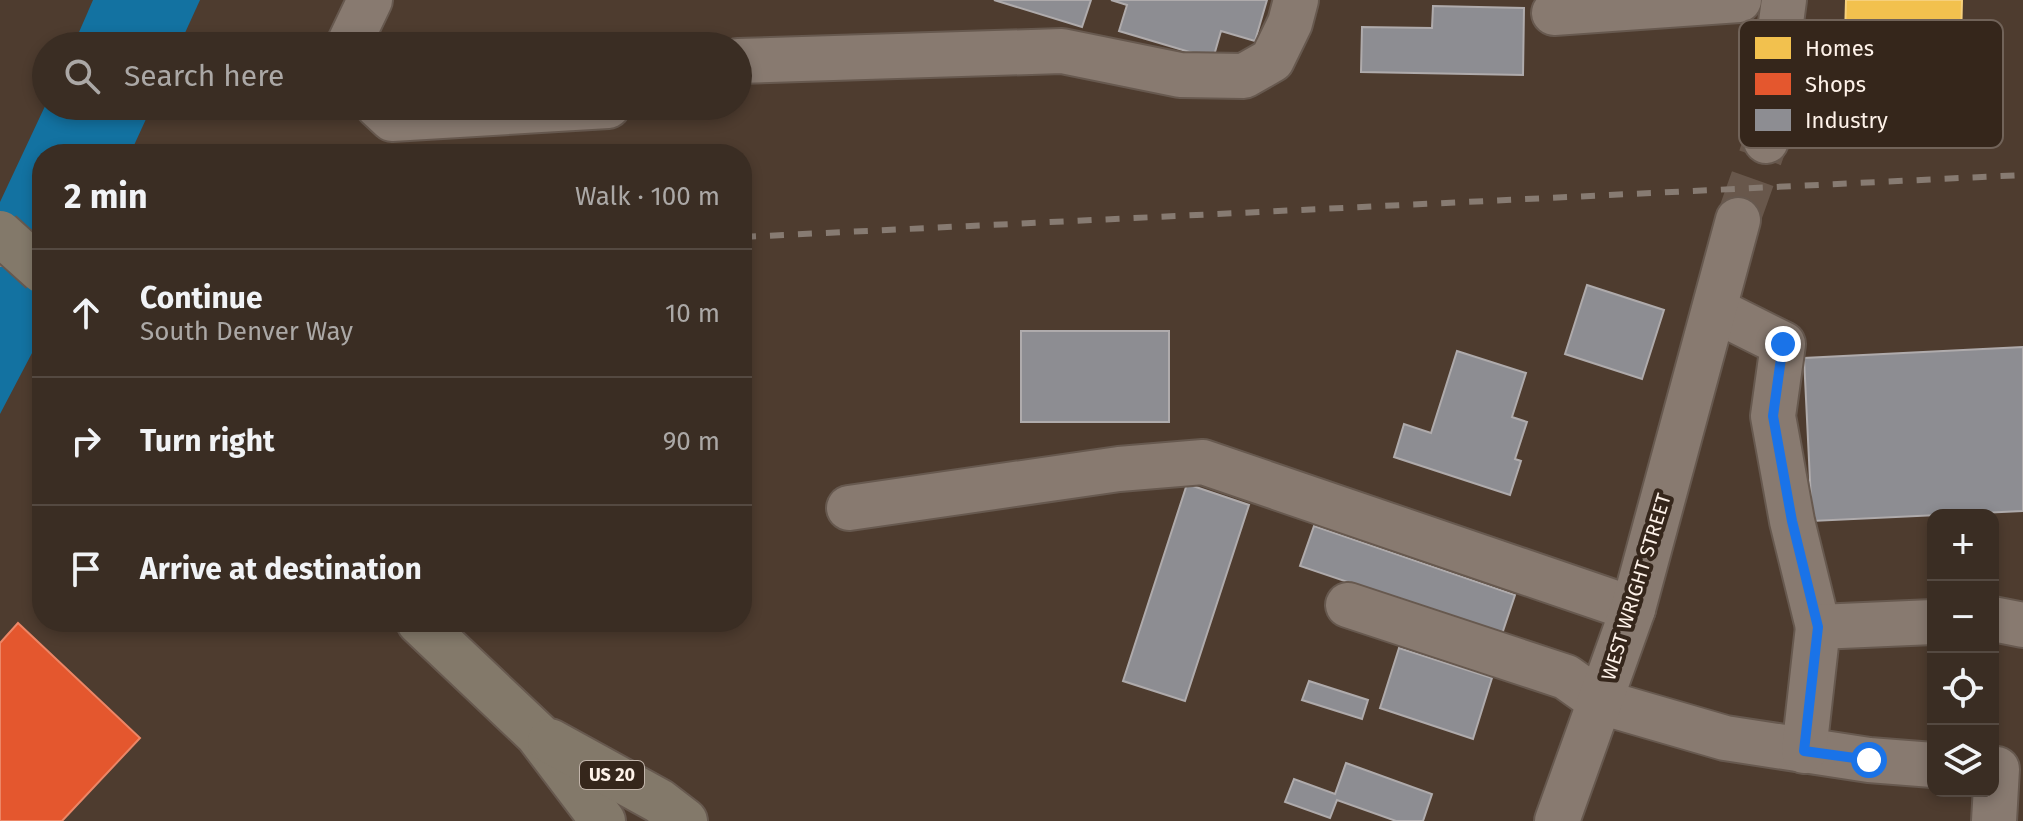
<!DOCTYPE html>
<meta charset="utf-8">
<style>
:root{--surface:#3a2d23;--page:#453930;--text:#f1f3f6;--muted:#aba8a6;--line:#544941}
body{margin:0;font-family:"Fira Sans",sans-serif;background:var(--page);color:var(--text)}
.controls{position:absolute;right:24px;bottom:24px;display:grid;overflow:hidden;border-radius:16px;box-shadow:0 4px 12px #0003}
.controls button{width:72px;height:72px;display:grid;place-items:center;padding:0;border:0;border-bottom:2px solid var(--line);background:var(--surface);color:var(--text);font:40px sans-serif}
.stop{position:absolute;width:24px;height:24px;margin:-18px;border:6px solid #1a73e8;border-radius:50%;background:#fff}
.stop.end{background:#1a73e8;border-color:#fff;box-shadow:0 2px 8px #0008}
.list{margin:0;padding:0;list-style:none}
h2{display:flex;justify-content:space-between;align-items:center;height:104px;margin:0;padding:0 32px;font-size:34px}
h2 small{font-size:26px;font-weight:400;color:var(--muted)}
.list li{display:grid;grid-template-columns:52px 1fr auto;gap:24px;align-items:center;box-sizing:border-box;height:128px;padding:0 32px;border-top:2px solid var(--line)}
.list b{display:block;font-size:30px;white-space:nowrap}
.list p{margin:0;font-size:26px;white-space:nowrap;color:var(--muted)}
.list em{font-size:26px;font-style:normal;color:var(--muted)}
.icon{flex:none;width:44px;height:44px;fill:none;stroke:currentColor;stroke-width:2;stroke-linecap:round;stroke-linejoin:round}
.map{position:relative;flex:none;width:2023px;height:821px;overflow:hidden}
.search{position:absolute;background:var(--surface);box-shadow:0 4px 12px #0003;left:32px;top:32px;width:720px;height:88px;display:flex;align-items:center;gap:20px;box-sizing:border-box;padding:0 28px;border-radius:44px;color:var(--muted);font-size:30px}
.panel{position:absolute;background:var(--surface);box-shadow:0 4px 12px #0003;left:32px;top:144px;width:720px;height:488px;border-radius:32px}
.map>svg:first-child{display:block}
</style>
<div class="map">
<svg width="2023" height="821" viewBox="0 0 2023 821">
<rect width="100%" height="100%" fill="#4e3c2f"/>
<g fill="#1372a1">
<path d="M93,0H200L179,46H73Z"/>
<path d="M46,104L152,106L130,154H42V334L0,414V202Z"/>
</g>
<path fill="#f2c14e" stroke="#f6d07c" stroke-width="2" d="M1846,0H1962L1961,40L1845,36Z"/>
<path fill="#e4572e" stroke="#ec8666" stroke-width="2" d="M18,623L140,738L62,821H0V643Z"/>
<g fill="#8d8d92" stroke="#afabac" stroke-width="2">
<path d="M994,0H1091L1082,27Z"/>
<path d="M1111,0H1267L1255,41L1221,31L1213,59L1119,31L1127,5Z"/>
<path d="M1433,6L1524,8L1523,75L1361,72L1362,27L1432,28Z"/>
<path d="M1587,285L1664,310L1642,379L1565,354Z"/>
<rect x="1021" y="331" width="148" height="91"/>
<path d="M2023,347V511L1812,521L1804,358Z"/>
<path d="M1457,351L1526,373L1512,417L1527,422L1515,459L1521,461L1510,495L1394,457L1404,424L1431,433Z"/>
<path d="M1187,484L1249,505L1185,701L1123,681Z"/>
<path d="M1314,526L1515,595L1502,634L1300,566Z"/>
<path d="M1399,648L1492,678L1473,739L1380,708Z"/>
<path d="M1309,681L1368,700L1362,719L1302,700Z"/>
<path d="M1346,763L1432,794L1423,821H1396L1337,800L1330,818L1285,802L1294,779L1335,794Z"/>
</g>
<g fill="none" stroke-linecap="round" stroke-linejoin="round">
<path stroke="#68574b" stroke-width="44" stroke-dasharray="44 22" stroke-linecap="butt" d="M1738,220L1766,141"/>
<defs>
<g id="minor">
<path d="M1554,13L1739,0"/>
<path d="M348,46L370,0"/>
<path d="M738,61L1062,51L1180,75L1244,76L1272,60L1290,23L1296,0"/>
<path d="M378,106L392,119L608,106"/>
<path d="M1766,141L1778,107L1773,82L1784,0"/>
<path d="M1715,310L1783,344L1773,416L1792,521L1818,627"/>
<path d="M849,508L1119,469L1203,462L1633,609"/>
<path d="M1348,605L1566,677L1601,702L1725,738L1869,760L1933,765"/>
<path d="M1993,619L2023,625"/>
<path d="M1804,751L1818,627L1933,622"/>
<path d="M1557,821L1633,609L1738,220"/>
<path d="M1994,821L1997,769"/>
</g>
<g id="major">
<path d="M419,622L537,734L603,821"/>
<path d="M550,741L659,801L685,821"/>
</g>
</defs>
<use href="#minor" stroke="#67594f" stroke-width="48"/>
<use href="#major" stroke="#67594f" stroke-width="48"/>
<use href="#minor" stroke="#887a70" stroke-width="44"/>
<use href="#major" stroke="#83796a" stroke-width="44"/>
<g stroke="#877b72" stroke-width="6" stroke-dasharray="14 14" stroke-linecap="butt">
<path d="M742,237L2023,175"/>
<path d="M0,264H42"/>
</g>
<defs>
<path id="major-bridge" d="M0,233L42,271"/>
</defs>
<use href="#major-bridge" stroke="#67594f" stroke-width="48" stroke-linecap="butt"/>
<use href="#major-bridge" stroke="#83796a" stroke-width="44"/>
</g>
<g fill="none" stroke-linecap="round" stroke-linejoin="round">
<path stroke="#1a73e8" stroke-width="10" d="M1783,344L1773,416L1792,521L1818,627L1804,751L1869,760"/>
</g>
<g text-anchor="middle" dominant-baseline="central" stroke-width="8" stroke-linejoin="round" paint-order="stroke">
<rect fill="#35261b" stroke="#c2b5ab" stroke-width="2" x="580" y="761" width="64" height="28" rx="6"/>
<g font-size="18" font-weight="bold" fill="#fef2e9">
<text x="612" y="775">US 20</text>
</g>
<g font-size="20" fill="#fef2e9" stroke="#35261b">
<text transform="translate(1636 587) rotate(-73)">WEST WRIGHT STREET</text>
</g>
</g>
<rect x="1739" y="20" width="264" height="128" rx="12" fill="#35261b" stroke="#716359" stroke-width="2"/>
<rect x="1755" y="37" width="36" height="22" fill="#f2c14e"/>
<rect x="1755" y="73" width="36" height="22" fill="#e4572e"/>
<rect x="1755" y="109" width="36" height="22" fill="#8d8d92"/>
<g font-size="22" fill="#fef2e9">
<text x="1805" y="56">Homes</text>
<text x="1805" y="92">Shops</text>
<text x="1805" y="128">Industry</text>
</g>
</svg>
<div class="controls">
<button>+</button>
<button>−</button>
<button><svg class="icon" aria-label="locate" viewBox="0 0 24 24"><circle cx="12" cy="12" r="6"/><path d="M12 2v4M12 18v4M2 12h4M18 12h4"/></svg></button>
<button><svg class="icon" aria-label="layers" viewBox="0 0 24 24"><path d="M12 4l9 5-9 5-9-5zM3 14l9 5 9-5"/></svg></button>
</div>
<div class="stop" style="left:1869px;top:760px"></div>
<div class="stop end" style="left:1783px;top:344px"></div>
<div class="search"><svg class="icon" aria-label="search" viewBox="0 0 24 24"><circle cx="10" cy="10" r="6"/><path d="M15 15l6 6"/></svg>Search here</div>
<section class="panel">
<h2>2 min<small>Walk · 100 m</small></h2>
<ul class="list">
<li><svg class="icon" aria-label="ahead" viewBox="0 0 24 24"><path d="M12 20V5M6 11l6-6 6 6"/></svg><div><b>Continue</b><p>South Denver Way</p></div><em>10 m</em></li>
<li><svg class="icon" aria-label="right" viewBox="0 0 24 24"><path d="M7 20v-9h11M14 6l5 5-5 5"/></svg><div><b>Turn right</b></div><em>90 m</em></li>
<li><svg class="icon" aria-label="arrive" viewBox="0 0 24 24"><path d="M6 21V4h12l-3 4 3 4H6"/></svg><div><b>Arrive at destination</b></div></li>
</ul>
</section>
</div>
